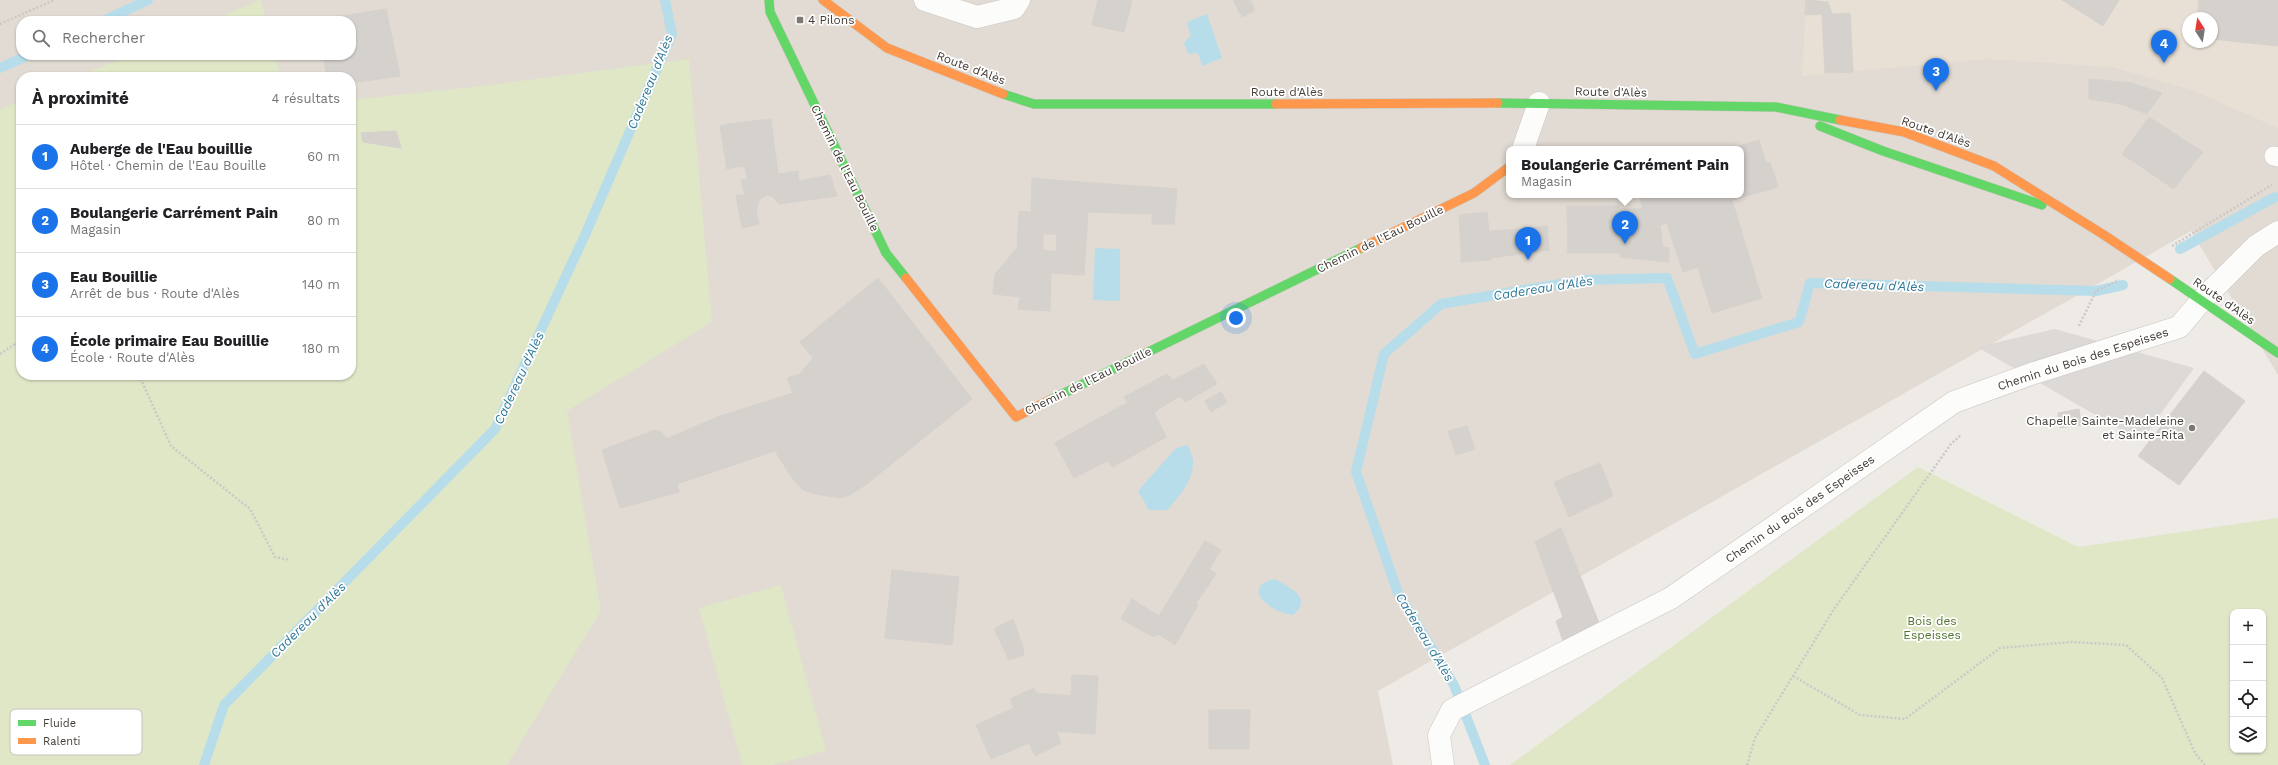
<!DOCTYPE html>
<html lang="fr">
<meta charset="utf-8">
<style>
:root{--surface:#fff;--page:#f2f2f2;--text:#202124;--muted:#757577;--line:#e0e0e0;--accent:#1a73e8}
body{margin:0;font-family:"Work Sans",sans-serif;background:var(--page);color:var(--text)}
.controls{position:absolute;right:12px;bottom:12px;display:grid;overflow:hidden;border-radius:8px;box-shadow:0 1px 3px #0004}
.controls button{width:36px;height:36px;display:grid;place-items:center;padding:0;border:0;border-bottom:1px solid var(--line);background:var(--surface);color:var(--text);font:20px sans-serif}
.compass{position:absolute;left:2182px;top:12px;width:36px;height:36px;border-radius:50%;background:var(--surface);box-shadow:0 1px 3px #0004;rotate:348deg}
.you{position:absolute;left:1236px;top:318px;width:14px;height:14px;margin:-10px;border:3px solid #fff;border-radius:50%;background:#1a73e8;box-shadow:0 0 0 6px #1a73e833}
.badge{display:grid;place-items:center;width:26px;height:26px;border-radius:50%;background:var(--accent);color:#fff;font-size:13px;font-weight:700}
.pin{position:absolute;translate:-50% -33px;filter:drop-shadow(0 1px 2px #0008)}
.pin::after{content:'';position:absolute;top:21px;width:14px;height:12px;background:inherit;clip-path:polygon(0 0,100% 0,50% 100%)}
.popup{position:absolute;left:1506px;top:146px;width:238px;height:52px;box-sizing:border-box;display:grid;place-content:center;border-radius:8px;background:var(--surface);filter:drop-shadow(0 1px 3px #0005);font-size:13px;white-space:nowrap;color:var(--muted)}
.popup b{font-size:15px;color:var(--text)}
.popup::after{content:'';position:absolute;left:50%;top:100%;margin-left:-8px;border:8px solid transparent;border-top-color:var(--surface)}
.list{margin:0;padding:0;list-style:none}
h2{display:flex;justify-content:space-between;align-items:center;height:52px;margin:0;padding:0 16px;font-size:17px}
h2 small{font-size:13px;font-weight:400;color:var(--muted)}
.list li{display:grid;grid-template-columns:26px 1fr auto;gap:12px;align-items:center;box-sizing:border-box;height:64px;padding:0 16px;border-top:1px solid var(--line)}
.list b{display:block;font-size:15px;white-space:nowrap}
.list p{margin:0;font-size:13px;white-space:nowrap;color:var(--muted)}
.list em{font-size:13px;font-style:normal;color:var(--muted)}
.icon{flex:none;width:22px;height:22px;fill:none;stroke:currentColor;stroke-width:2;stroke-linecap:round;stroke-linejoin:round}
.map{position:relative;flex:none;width:2278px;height:765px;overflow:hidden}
.search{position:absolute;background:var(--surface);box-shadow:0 1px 3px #0004;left:16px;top:16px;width:340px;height:44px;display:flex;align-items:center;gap:10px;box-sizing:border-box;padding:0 14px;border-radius:16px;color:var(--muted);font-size:15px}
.panel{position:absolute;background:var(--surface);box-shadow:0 1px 3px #0004;left:16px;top:72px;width:340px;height:308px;border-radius:16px}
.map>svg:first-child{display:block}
</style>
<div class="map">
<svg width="2278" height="765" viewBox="0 0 2278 765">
<rect width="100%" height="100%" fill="#eeeae6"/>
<path fill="#e1dbd3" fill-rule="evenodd" d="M0,0H2278V375L2191,231L1378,691L1393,765H0ZM2188,18H2212V42H2188ZM21,21H351V55H21ZM21,77H351V375H21ZM1509,149H1741V195H1509Z"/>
<path fill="#e8e0d5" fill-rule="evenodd" d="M1806,0H2278V128L2192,90L2112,67L1988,59L1802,76ZM2188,18H2212V42H2188Z"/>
<g fill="#dfe7c7" fill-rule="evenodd">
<path d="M261,0L266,21H211L260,0Z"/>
<path d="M130,55H275L281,77H77Z"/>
<path d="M689,59L712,322L567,411L601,611L507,765H0V109L21,101V375H351V100L482,86Z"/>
<path d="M1918,467L2078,547L2278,518V765H1510ZM2233,612H2263V750H2233Z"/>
<path d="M781,585L826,751L773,765H742L699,608Z"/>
</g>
<path fill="#ddd9d6" d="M2055,329L2194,368L2141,441L1977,347Z"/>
<g fill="#b8ddea">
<path d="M1207,14L1222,58L1202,66L1198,53L1189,54L1184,44L1185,41L1191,36L1187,22Z"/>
<path d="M1095,248L1120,249V301L1093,300Z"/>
<path d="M1188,445C1190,451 1194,458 1193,464C1193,481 1178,498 1167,510H1149L1138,491L1176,448Z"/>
<path d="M1275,579C1290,588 1314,598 1293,615C1283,614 1268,607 1262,599C1252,588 1266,580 1275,579Z"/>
</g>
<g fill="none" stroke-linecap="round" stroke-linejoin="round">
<g stroke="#b8ddea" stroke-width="10">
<path d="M103,21L148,0"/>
<path d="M0,68L29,55"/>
<path d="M2180,249L2275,197"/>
<path d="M204,765L224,705L495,429L585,235L672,34L665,0"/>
<path d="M1485,765L1454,685L1398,593L1356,472L1384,354L1441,304L1583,280L1667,278L1695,354L1799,322L1810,283L2096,291L2123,285"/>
</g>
</g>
<g fill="#d5d1cd" stroke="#d6d1cc" fill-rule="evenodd">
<path d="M1098,0L1132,1L1124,32L1092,25Z"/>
<path d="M1233,0H1250L1255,10L1242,17Z"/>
<path d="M1806,0L1828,2L1832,14L1850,13L1853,72L1825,73L1822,14L1805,15Z"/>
<path d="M2062,0H2119L2103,26Z"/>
<path d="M2199,0H2278V46L2212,39V18H2197Z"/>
<path d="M386,9L400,76L351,83V77H327L323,55H351V21L316,20Z"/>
<path d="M2089,79L2131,83L2162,93L2147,114L2121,104L2089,99Z"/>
<path d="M2149,117L2203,152L2181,179L2154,160L2146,170L2122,154Z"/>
<path d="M771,119L778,174L747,178L745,166L735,167L728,124Z"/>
<path d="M728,124L735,167L727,169L720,126Z"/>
<path d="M396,131L401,148L363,142L361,133Z"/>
<path d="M1759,140L1766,163L1770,162L1778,187L1732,200L1744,240L1728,238L1673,242L1667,223L1660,225L1662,242L1632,245L1637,220L1633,209H1643L1639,195H1741V149H1729Z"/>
<path d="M2154,160L2181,179L2174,189L2146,170Z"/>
<path d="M798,171L799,181L830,175L837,196L779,204L772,196L768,195L761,198L758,203L756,210L759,224L742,228L736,195H745L741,180Z"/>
<path d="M1032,178L1054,180L1052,214L1031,212Z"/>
<path d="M1054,180L1177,189L1174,224H1152V214L1088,212L1084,275L1051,273L1050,311L1018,309L1020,297L993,294L995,274L1017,248L1019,211L1052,214ZM1043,234H1057L1056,252L1043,250Z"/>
<path d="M1567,206H1619V209H1633L1637,220L1632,245L1568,249Z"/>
<path d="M1487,212L1491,251L1461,252L1459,215Z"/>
<path d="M1547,226L1549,250L1491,251L1489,231L1522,229V233L1530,234L1531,228Z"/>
<path d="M1728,238L1744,240L1755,275H1700L1698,267L1683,272L1673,242Z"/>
<path d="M1662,242L1663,247L1669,248V262L1620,257V253H1567L1568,249Z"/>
<path d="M1549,250L1491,258V251Z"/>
<path d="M1491,251V260L1461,262V252Z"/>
<path d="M1700,275H1754L1762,298L1712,313Z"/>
<path d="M878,278L972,399L868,483L852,494L840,498L815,494L802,489L792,478L775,451L677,484L679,492L620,508L602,450L655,430L661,432L666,439L720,416L793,393L787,378L800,374L813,358L800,342Z"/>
<path d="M1204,364L1217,384L1185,402L1180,396L1154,412L1166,437L1113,467L1107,461L1074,478L1055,443L1090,423L1095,432L1135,411L1124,397L1167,374L1173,380Z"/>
<path d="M2204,371L2245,401L2179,485L2138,456Z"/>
<path d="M1221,392L1227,402L1211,412L1205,401Z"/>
<path d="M1129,402L1135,411L1095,432L1090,423Z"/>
<path d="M2079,409L2081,425L2060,428L2058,413Z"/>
<path d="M1467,426L1475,449L1456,455L1448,431Z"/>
<path d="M1600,463L1613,496L1569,517L1554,482Z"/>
<path d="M1561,528L1599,623L1564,644L1556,621L1563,617L1535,542Z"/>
<path d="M1205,541L1221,550L1209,569L1216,574L1196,603L1198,605L1175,645L1158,634L1154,637L1121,619L1132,599L1159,616Z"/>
<path d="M892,570L959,577L952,645L885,638Z"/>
<path d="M1013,619L1023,647L1024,655L1009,660L994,629Z"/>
<path d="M1072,675L1098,676L1095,734L1056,731L1061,743L1035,756L1029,743L991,759L976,725L1014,708L1010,699L1034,688L1036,693L1071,696Z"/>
<path d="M1209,710H1250L1249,749H1209Z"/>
</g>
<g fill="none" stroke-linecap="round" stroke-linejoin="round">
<defs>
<path id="lane" d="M2274,156L2278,157"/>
<g id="street">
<path d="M925,0L977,17L1014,8L1019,0"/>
<path d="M1523,149L1539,103"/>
<path d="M1443,765L1439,735L1452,710L1671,598L1954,402L2031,374L2179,327L2202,300L2256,246L2278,232"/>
</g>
<g id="fast">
<path d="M769,0L770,12L886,253L906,278"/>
<path d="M1003,94L1034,104H1276"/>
<path d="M1498,103L1776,107L1840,120"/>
<path d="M1820,126L1883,151L2042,205"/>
<path d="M2170,279L2278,353"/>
<path d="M1050,400L1361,248"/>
</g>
<g id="slow">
<path d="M823,0L887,48L1003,94"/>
<path d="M1276,104L1498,103"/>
<path d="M1840,120L1904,132L1994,166L2104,235"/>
<path d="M1361,248L1474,193L1509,167"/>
<path d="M906,278L1016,417L1050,400"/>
</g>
</defs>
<use href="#lane" stroke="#cac6c2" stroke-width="20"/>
<use href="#street" stroke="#cac6c2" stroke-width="23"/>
<use href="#fast" stroke="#ccc6be" stroke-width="10"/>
<use href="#slow" stroke="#ccc6be" stroke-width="10"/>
<g stroke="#cbc9c6" stroke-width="2.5" stroke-dasharray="2 2" stroke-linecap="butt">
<path d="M0,24L54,0"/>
<path d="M2172,246L2272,185"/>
<path d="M2079,326L2096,291L2119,280"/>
<path d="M0,354L21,340"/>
<path d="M139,375L171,446L250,509L275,557L290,560"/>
<path d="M1793,676L1860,715L1905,719L2000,648L2071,642L2126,645L2162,678L2195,753L2205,765"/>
<path d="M1747,765L1755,738L1834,609L1951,444L1961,435"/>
</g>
<use href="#lane" stroke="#fcfcfb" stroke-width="19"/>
<use href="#street" stroke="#fcfcfb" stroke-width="22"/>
<use href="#fast" stroke="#63d668" stroke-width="9"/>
<use href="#slow" stroke="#ff974d" stroke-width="9"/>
<defs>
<path id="slow-bridge" d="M2104,235L2170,279"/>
</defs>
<use href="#slow-bridge" stroke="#ccc6be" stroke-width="10" stroke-linecap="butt"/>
<use href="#slow-bridge" stroke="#ff974d" stroke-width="9"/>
</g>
<g fill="#7e7872" stroke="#fff" stroke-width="1.5">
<rect x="796" y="16" width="8" height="8" rx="2"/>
<circle cx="2192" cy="428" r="4"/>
</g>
<g text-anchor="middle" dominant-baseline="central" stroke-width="3.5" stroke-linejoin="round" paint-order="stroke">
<g font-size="12" fill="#423a34" stroke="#fff" text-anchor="start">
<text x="808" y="20">4 Pilons</text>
<text x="2184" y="421" text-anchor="end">Chapelle Sainte-Madeleine<tspan x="2184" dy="14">et Sainte-Rita</tspan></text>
</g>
<g font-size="12" fill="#423a34" stroke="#fff">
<text transform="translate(971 68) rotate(21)">Route d'Alès</text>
<text x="1287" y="92">Route d'Alès</text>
<text transform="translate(1611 92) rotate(1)">Route d'Alès</text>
<text transform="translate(1936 132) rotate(19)">Route d'Alès</text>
<text transform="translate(845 168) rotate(64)">Chemin de l'Eau Bouille</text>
<text transform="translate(1380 239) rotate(-26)">Chemin de l'Eau Bouille</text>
<text transform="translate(2224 301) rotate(35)">Route d'Alès</text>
<text transform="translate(2083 359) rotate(-18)">Chemin du Bois des Espeisses</text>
<text transform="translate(1088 381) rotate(-26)">Chemin de l'Eau Bouille</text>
<text transform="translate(1800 509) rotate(-35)">Chemin du Bois des Espeisses</text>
</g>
<g font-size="12" fill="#4e702a" stroke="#fff">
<text x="1932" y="621">Bois des<tspan x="1932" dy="14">Espeisses</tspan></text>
</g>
<g font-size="13" font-style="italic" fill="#307999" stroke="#fff">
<text transform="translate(650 82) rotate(-68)">Cadereau d'Alès</text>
<text transform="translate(1874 285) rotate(2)">Cadereau d'Alès</text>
<text transform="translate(1543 288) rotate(-9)">Cadereau d'Alès</text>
<text transform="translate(519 378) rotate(-65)">Cadereau d'Alès</text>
<text transform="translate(308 620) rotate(-45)">Cadereau d'Alès</text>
<text transform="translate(1425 637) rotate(59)">Cadereau d'Alès</text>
</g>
</g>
<rect x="10" y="709" width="132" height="46" rx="6" fill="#fff" stroke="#c6c4c2" stroke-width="1"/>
<rect x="18" y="720" width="18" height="6" fill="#63d668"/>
<rect x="18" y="738" width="18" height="6" fill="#ff974d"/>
<g font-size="11" fill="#423a34">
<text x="43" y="727">Fluide</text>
<text x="43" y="745">Ralenti</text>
</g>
</svg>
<div class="controls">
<button>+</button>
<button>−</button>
<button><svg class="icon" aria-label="locate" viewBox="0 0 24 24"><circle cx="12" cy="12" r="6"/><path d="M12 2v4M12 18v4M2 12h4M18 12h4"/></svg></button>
<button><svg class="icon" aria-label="layers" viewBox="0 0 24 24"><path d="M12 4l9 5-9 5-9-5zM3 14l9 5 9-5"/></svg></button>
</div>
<svg class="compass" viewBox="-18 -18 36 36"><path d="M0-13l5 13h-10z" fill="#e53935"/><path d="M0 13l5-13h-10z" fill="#757577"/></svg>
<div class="you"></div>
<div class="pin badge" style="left:1528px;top:260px">1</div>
<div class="pin badge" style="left:1625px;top:244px">2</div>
<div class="popup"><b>Boulangerie Carrément Pain</b>Magasin</div>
<div class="pin badge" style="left:1936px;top:91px">3</div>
<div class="pin badge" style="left:2164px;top:63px">4</div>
<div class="search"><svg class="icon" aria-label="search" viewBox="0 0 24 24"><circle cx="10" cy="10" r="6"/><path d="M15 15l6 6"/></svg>Rechercher</div>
<section class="panel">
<h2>À proximité<small>4 résultats</small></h2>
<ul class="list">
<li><span class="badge">1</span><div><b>Auberge de l'Eau bouillie</b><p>Hôtel · Chemin de l'Eau Bouille</p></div><em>60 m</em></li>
<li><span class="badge">2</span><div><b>Boulangerie Carrément Pain</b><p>Magasin</p></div><em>80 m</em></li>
<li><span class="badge">3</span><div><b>Eau Bouillie</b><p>Arrêt de bus · Route d'Alès</p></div><em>140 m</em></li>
<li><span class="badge">4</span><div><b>École primaire Eau Bouillie</b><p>École · Route d'Alès</p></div><em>180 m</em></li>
</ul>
</section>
</div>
